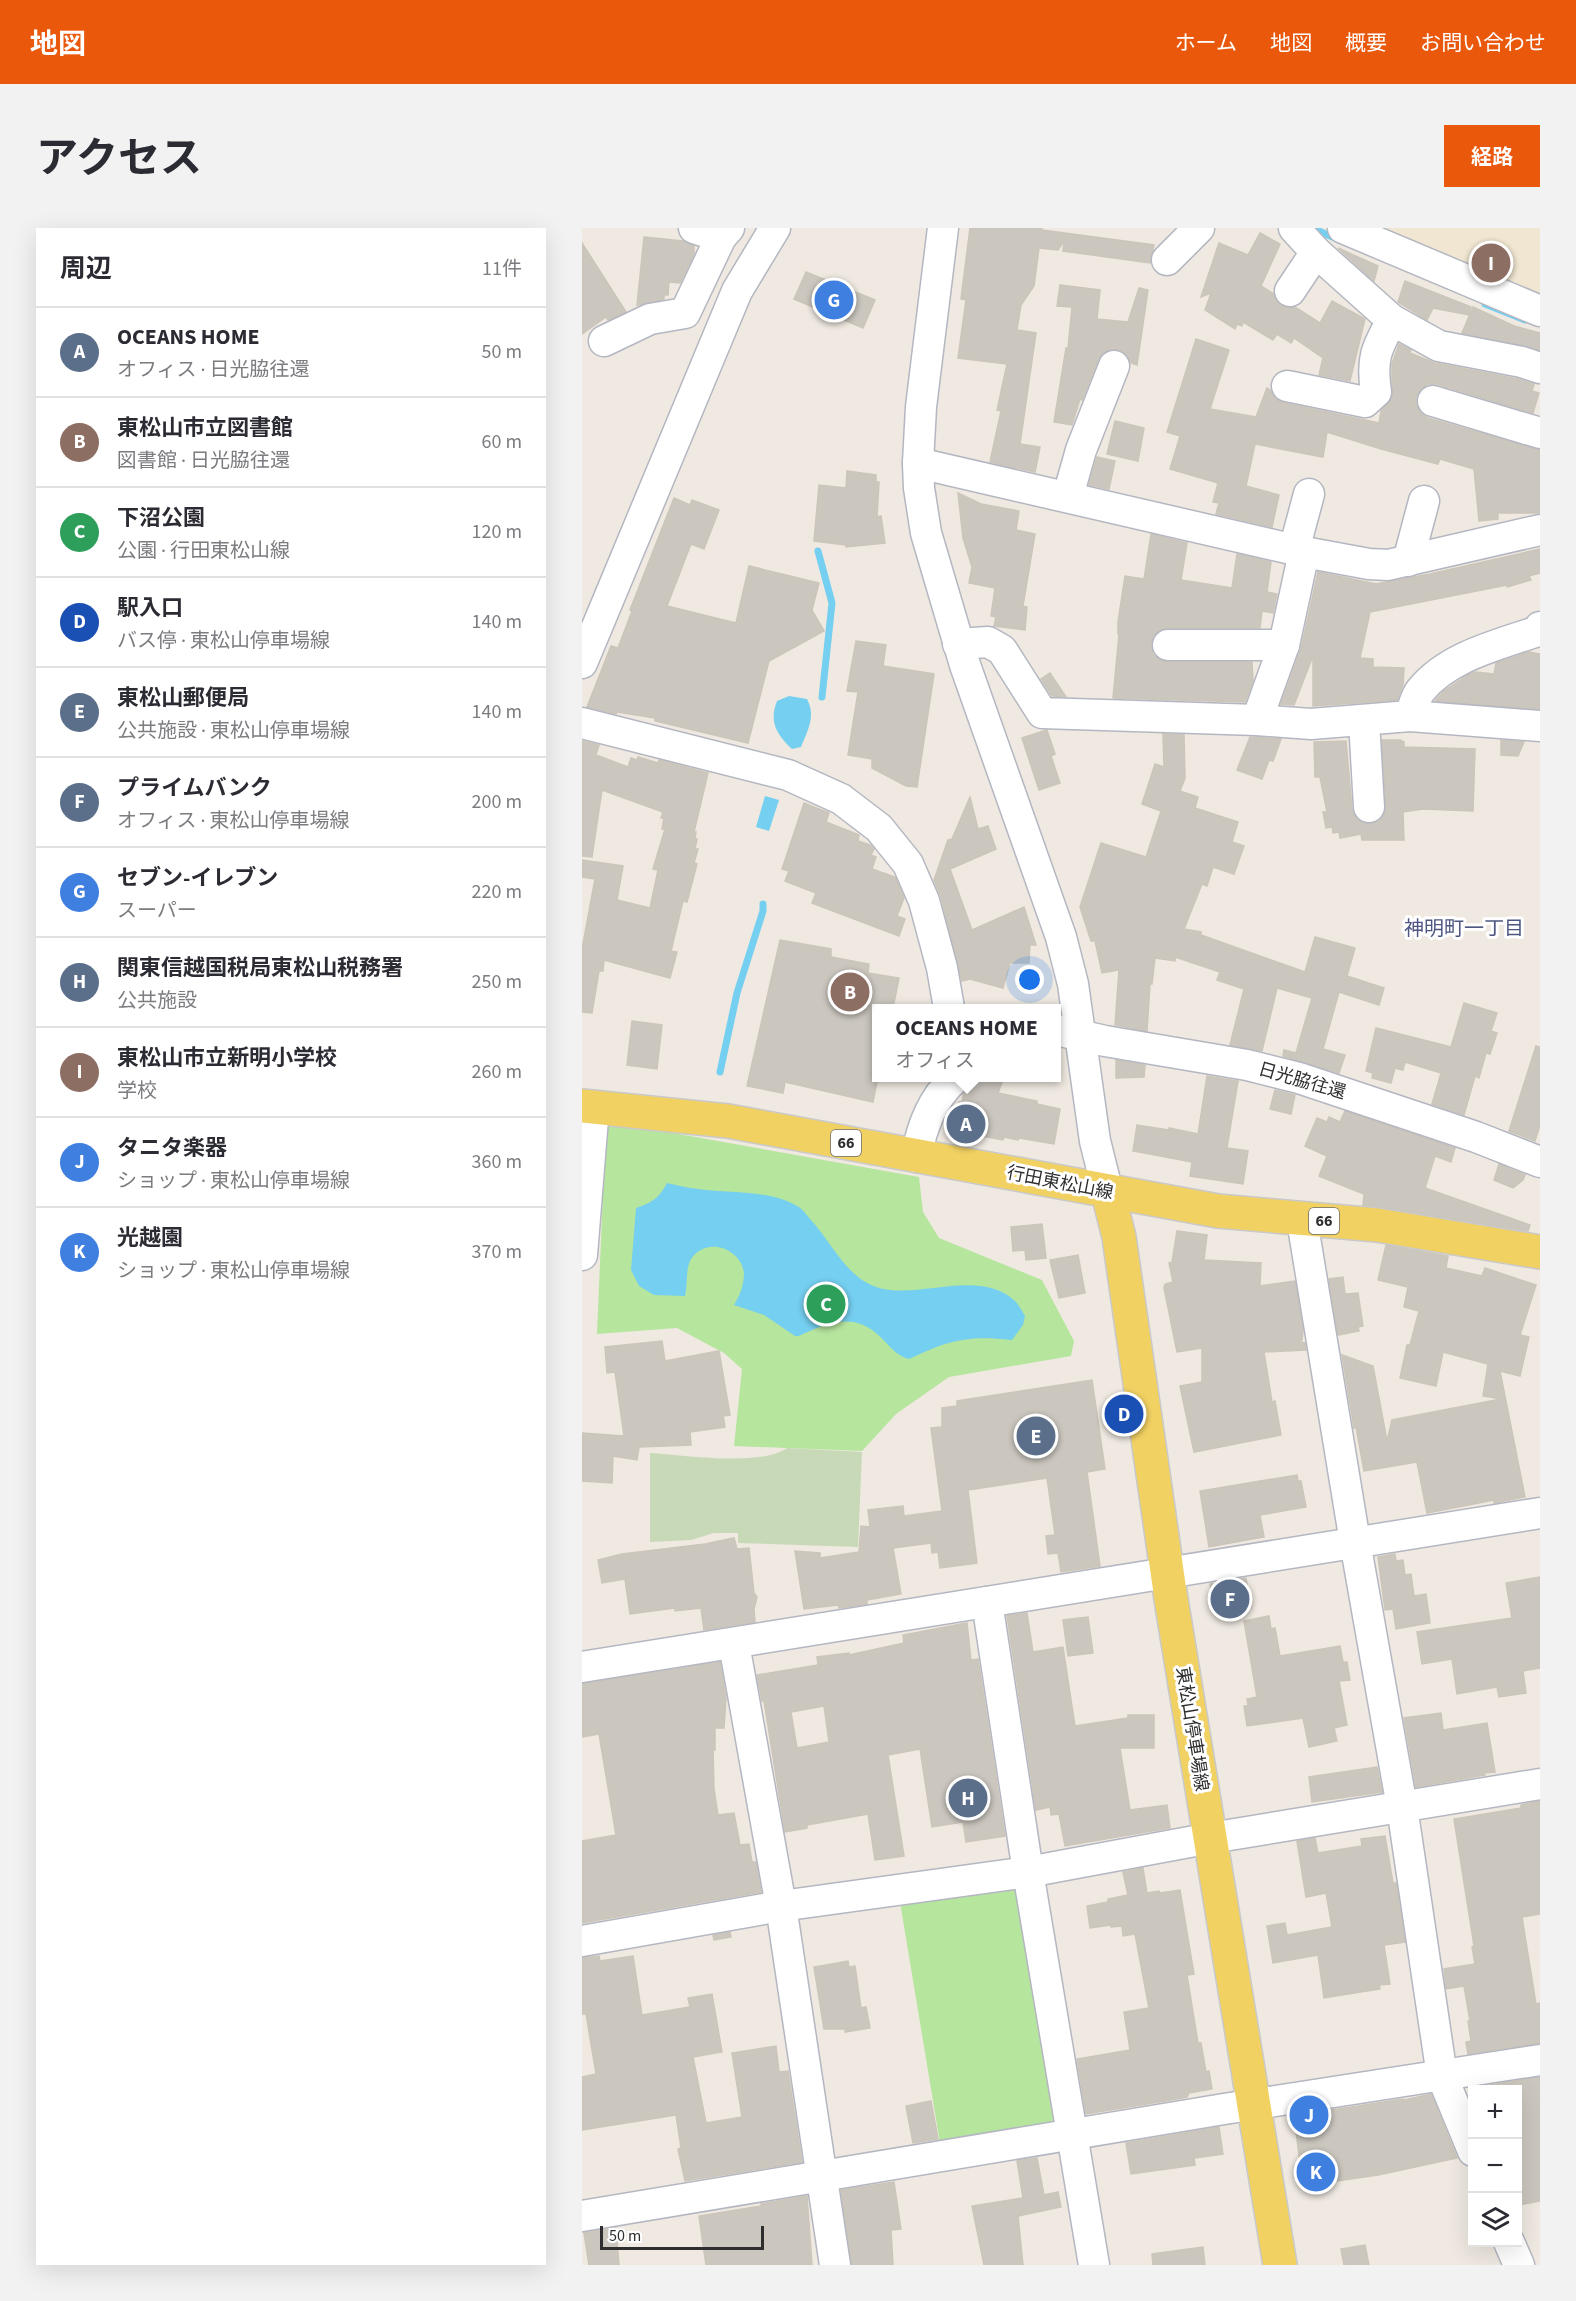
<!DOCTYPE html>
<html lang="ja">
<meta charset="utf-8">
<style>
:root{--surface:#fff;--page:#f2f2f3;--text:#2b2b33;--muted:#7c7c81;--line:#e1e1e2;--accent:#ea580c}
body{margin:0;font-family:"Source Sans 3","Noto Sans JP",sans-serif;background:var(--page);color:var(--text)}
.controls{position:absolute;right:18px;bottom:18px;display:grid;overflow:hidden;border-radius:0px;box-shadow:0 6px 24px #0002}
.controls button{width:54px;height:54px;display:grid;place-items:center;padding:0;border:0;border-bottom:2px solid var(--line);background:var(--surface);color:var(--text);font:30px sans-serif}
.scale{position:absolute;left:18px;bottom:15px;width:164px;box-sizing:border-box;padding-left:6px;border:3px solid #2e2e2e;border-top:0;font-size:16px;line-height:21px;white-space:nowrap;color:#2e2e2e;-webkit-text-stroke:4px #fff;paint-order:stroke}
.you{position:absolute;left:448px;top:752px;width:21px;height:21px;margin:-15px;border:4px solid #fff;border-radius:50%;background:#1a73e8;box-shadow:0 0 0 9px #1a73e833}
.badge{display:grid;place-items:center;width:39px;height:39px;border-radius:50%;background:var(--accent);color:#fff;font-size:20px;font-weight:700}
.pin{position:absolute;translate:-50% -50%;border:3px solid #fff;box-shadow:0 2px 6px #0006}
.popup{position:absolute;left:290px;top:776px;width:189px;height:78px;box-sizing:border-box;display:grid;place-content:center;border-radius:0px;background:var(--surface);filter:drop-shadow(0 2px 4px #0005);font-size:20px;white-space:nowrap;color:var(--muted)}
.popup b{font-size:22px;color:var(--text)}
.popup::after{content:'';position:absolute;left:50%;top:100%;margin-left:-12px;border:12px solid transparent;border-top-color:var(--surface)}
.list{margin:0;padding:0;list-style:none}
h2{display:flex;justify-content:space-between;align-items:center;height:78px;margin:0;padding:0 24px;font-size:26px}
h2 small{font-size:20px;font-weight:400;color:var(--muted)}
.list li{display:grid;grid-template-columns:39px 1fr auto;gap:18px;align-items:center;box-sizing:border-box;height:90px;padding:0 24px;border-top:2px solid var(--line)}
.list b{display:block;font-size:22px;white-space:nowrap}
.list p{margin:0;font-size:20px;white-space:nowrap;color:var(--muted)}
.list em{font-size:20px;font-style:normal;color:var(--muted)}
.icon{flex:none;width:33px;height:33px;fill:none;stroke:currentColor;stroke-width:2;stroke-linecap:round;stroke-linejoin:round}
.map{position:relative;flex:none;width:958px;height:2037px;overflow:hidden;border-radius:0px}
header{display:flex;align-items:center;gap:36px;box-sizing:border-box;height:84px;padding:0 30px;background:var(--accent);color:#fff}
header strong{font-size:28px}
nav{display:flex;gap:33px;margin-inline-start:auto;font-size:21px}
.intro{display:flex;align-items:center;justify-content:space-between;box-sizing:border-box;height:144px;padding:0 36px}
h1{margin:0;font-size:42px}
.button{padding:15px 27px;border-radius:0px;background:var(--accent);color:#fff;font-size:21px;font-weight:700}
main{display:flex;gap:36px;padding:0 36px}
aside{flex:1;background:var(--surface);border-radius:0px;box-shadow:0 6px 24px #0002}
.map>svg:first-child{display:block}
</style>
<header>
<strong>地図</strong>
<nav><a>ホーム</a><a>地図</a><a>概要</a><a>お問い合わせ</a></nav>
</header>
<div class="intro"><h1>アクセス</h1><a class="button">経路</a></div>
<main>
<aside>
<h2>周辺<small>11件</small></h2>
<ul class="list">
<li><span class="badge" style="background:#5c6f8a">A</span><div><b>OCEANS HOME</b><p>オフィス · 日光脇往還</p></div><em>50 m</em></li>
<li><span class="badge" style="background:#8d6e63">B</span><div><b>東松山市立図書館</b><p>図書館 · 日光脇往還</p></div><em>60 m</em></li>
<li><span class="badge" style="background:#2e9e5b">C</span><div><b>下沼公園</b><p>公園 · 行田東松山線</p></div><em>120 m</em></li>
<li><span class="badge" style="background:#1a4fb4">D</span><div><b>駅入口</b><p>バス停 · 東松山停車場線</p></div><em>140 m</em></li>
<li><span class="badge" style="background:#5c6f8a">E</span><div><b>東松山郵便局</b><p>公共施設 · 東松山停車場線</p></div><em>140 m</em></li>
<li><span class="badge" style="background:#5c6f8a">F</span><div><b>プライムバンク</b><p>オフィス · 東松山停車場線</p></div><em>200 m</em></li>
<li><span class="badge" style="background:#3f7fe0">G</span><div><b>セブン-イレブン</b><p>スーパー</p></div><em>220 m</em></li>
<li><span class="badge" style="background:#5c6f8a">H</span><div><b>関東信越国税局東松山税務署</b><p>公共施設</p></div><em>250 m</em></li>
<li><span class="badge" style="background:#8d6e63">I</span><div><b>東松山市立新明小学校</b><p>学校</p></div><em>260 m</em></li>
<li><span class="badge" style="background:#3f7fe0">J</span><div><b>タニタ楽器</b><p>ショップ · 東松山停車場線</p></div><em>360 m</em></li>
<li><span class="badge" style="background:#3f7fe0">K</span><div><b>光越園</b><p>ショップ · 東松山停車場線</p></div><em>370 m</em></li>
</ul>
</aside>
<div class="map">
<svg width="958" height="2037" viewBox="0 0 958 2037">
<rect width="100%" height="100%" fill="#efe9e1"/>
<path fill="#f0e6d1" d="M779,0H958V76Z"/>
<g fill="#b6e59e">
<path d="M24,893L337,949L341,984L357,1010L460,1052L492,1113L489,1128L367,1149L314,1186L280,1223L152,1218L160,1141L142,1125L95,1100L15,1106Z"/>
<path d="M437,1654L482,1883L464,1898L358,1915L318,1674Z"/>
</g>
<path fill="#c8d9b8" d="M205,1220L280,1224L276,1319L156,1315V1305H132L109,1312L68,1314V1225C101,1227 179,1239 205,1220Z"/>
<g fill="#75cff0">
<path d="M207,468L225,471C234,488 226,502 219,519L210,521C194,506 187,493 195,473Z"/>
<path d="M183,568L197,572L187,603L174,599Z"/>
<path d="M85,955C95,957 106,960 116,961C149,966 185,961 215,978C220,980 224,986 228,991C249,1013 263,1048 294,1059C335,1073 396,1039 433,1073C437,1077 440,1083 443,1088L441,1097L430,1112C386,1107 367,1112 327,1131C312,1127 306,1115 294,1105C269,1084 242,1096 217,1108H213L182,1087L152,1077C158,1067 162,1057 162,1045C159,1020 124,1008 109,1031C103,1042 106,1056 103,1068L72,1067L57,1058L49,1042L54,980C70,975 77,970 85,955Z"/>
</g>
<g fill="none" stroke-linecap="round" stroke-linejoin="round">
<g stroke="#75cff0" stroke-width="7">
<path d="M730,0L755,11"/>
<path d="M903,76L943,92"/>
<path d="M236,323L250,375L240,469"/>
<path d="M138,844L155,765L181,683V676"/>
</g>
</g>
<g fill="#cbc7bf" stroke="#cbc5ba" stroke-width="1.5" fill-rule="evenodd">
<path d="M388,0H460V2L572,17L568,35L481,23L482,13L476,22L457,20L452,58L439,77L435,102L454,105L438,216L458,219L453,244L408,234L419,183L415,182L425,136L376,130L384,72L379,71Z"/>
<path d="M678,5L698,16L679,58L692,66L698,77L706,80L713,79L738,95L750,73L783,91L768,153L737,147L741,130L712,110L709,115L695,106L691,112L661,94L660,98L655,96L653,101L623,82L629,65L619,69L637,15L666,27Z"/>
<path d="M62,9L101,13L112,18V26L98,55L87,54L86,67H82V71L57,77H55Z"/>
<path d="M0,15L44,84L26,92L24,89L0,106Z"/>
<path d="M756,20L796,38L792,53Z"/>
<path d="M224,44L293,72L281,100L212,71Z"/>
<path d="M823,53L889,79L887,87L851,80L845,92L816,74Z"/>
<path d="M478,57L518,62L515,91L546,94L557,60L566,62L555,137L549,135L545,127L538,122L529,121L521,125L516,132L500,172L498,171L490,197L472,194L484,120H486L490,79L475,78Z"/>
<path d="M891,79L932,98L958,105V122L880,105Z"/>
<path d="M614,111L647,122L628,181L674,189L685,160L688,162L694,171L702,175L797,195L799,183L810,169V136L817,116L829,122L828,125L853,135L936,151L952,156L950,163L957,165L951,185L855,156H846L839,161L834,169V176L838,184L846,190L958,222V285H916V291L897,293L892,241L858,231L856,236L799,221L745,204L741,229L673,216L664,258L697,267L690,299L634,286L637,275L631,274L636,255L588,241L598,208L585,204Z"/>
<path d="M533,193L562,200L556,233L525,226Z"/>
<path d="M515,229L533,233L527,261L507,257Z"/>
<path d="M265,243L294,247V254H297L295,289L299,288L303,315L264,319V317L232,313L237,257L264,260Z"/>
<path d="M376,265L399,276L437,283L434,302L453,306L441,378L445,379L443,402L412,398L414,389L409,388L413,360L387,355L390,339L381,310Z"/>
<path d="M92,270L108,277L110,272L137,282L122,321L109,316L85,378L154,395L167,338L237,355L230,382L242,403L187,433L166,515L73,493V490L35,484L34,486L5,479L29,418L36,420L50,383L48,382Z"/>
<path d="M569,306L605,315L599,352L650,360L655,326L689,334L685,364L695,366L691,385L680,383L678,400H585L578,402L571,408L569,416L571,426L578,432L585,434H670L671,453L663,474L531,470L537,406H536V394L543,348L562,351Z"/>
<path d="M958,321V345L947,348L949,352L925,359V357L788,384L778,430L791,431V439L822,440L821,457L815,472L731,478V428L712,477L699,476L719,421L736,344L794,356L848,346Z"/>
<path d="M274,413L304,417L301,438L352,446L335,559L324,558L290,540V531L266,527L276,464L265,463Z"/>
<path d="M947,424L958,426V481L853,473L862,463L886,447L894,444L912,446L914,435Z"/>
<path d="M468,445L484,469L470,468L459,451Z"/>
<path d="M465,502L473,526L469,528L478,555L457,562L440,510Z"/>
<path d="M581,506L602,507L603,550L598,563L616,569L613,580L656,594L650,614L662,618L652,646L631,639L625,658L620,656L602,701L619,704V707L723,744L733,709L773,720L765,748L802,760L797,777L757,764L741,821L763,827L757,845L701,828L702,822L714,825L730,770L695,760L680,823L648,817L662,761L635,752L638,744L593,729V733L573,730L570,756H568L565,803L533,797L537,742L520,745L513,713H509L498,679L519,615L564,629L579,583L560,576L573,536L582,539Z"/>
<path d="M668,509L699,511L691,533L687,532L680,551L655,542Z"/>
<path d="M800,512H818L822,514V519L893,521L891,583L841,581L821,584L822,612H780L779,606L758,610L757,604L751,605L750,599L744,600L741,584H745L738,549H733L732,514L764,513L770,581L773,589L779,594L787,596L797,593L802,587L804,579Z"/>
<path d="M919,512L942,514L936,528L919,527Z"/>
<path d="M0,513L17,517L14,527L46,539L49,530L55,532L56,529L76,535L77,532L126,545L112,604H114L113,611H115L113,621H116L112,635L115,636L105,674L101,673L89,723L95,724L88,750L22,732L21,743H17L10,785L0,784V721L13,651L0,649V632L41,638L35,672L68,680L76,642L71,641L83,601H80L82,590H79L81,584L20,562L10,629L0,628Z"/>
<path d="M388,569L396,601L406,598L414,621L368,641L390,702L442,679L454,717H448L447,735H428L421,760L388,751L380,753L359,669L352,652L366,612L370,611Z"/>
<path d="M222,575L247,585L244,594L277,607L276,613L288,617L292,621L289,627L294,629L290,641L313,649L322,670L315,688L323,691L317,708L230,675L234,665L203,653L207,643L200,641Z"/>
<path d="M198,712L249,721V729L287,736L286,745L317,750L311,780H294V849H296L291,874L203,854L201,865L165,858Z"/>
<path d="M882,775L915,785L909,803L915,805L908,826L904,825L897,850L893,848L882,887L850,876L859,845L823,834L821,842L813,840L809,855L790,850L791,845L784,843L794,800L869,819Z"/>
<path d="M50,793L80,797L75,841L45,837Z"/>
<path d="M954,818L958,819V897L953,913L927,903Z"/>
<path d="M534,832L563,837L562,849L534,850Z"/>
<path d="M625,848L656,853L645,920L666,923L661,956L608,948L610,934L551,923L555,897L587,902V900L616,906Z"/>
<path d="M390,849H422L416,865L455,873V876L478,881L472,916L437,910L436,912L422,909L421,912L367,902L370,886L375,887L377,874H380L381,867L389,855Z"/>
<path d="M693,862L713,867L709,886L688,881Z"/>
<path d="M763,883L873,920L869,934L853,928L843,960L948,997L946,1003L781,977L782,966L737,948L745,928L723,918L735,890L745,894L747,889L758,894Z"/>
<path d="M917,936L943,947L941,952L931,960L912,952Z"/>
<path d="M460,996L464,1030L444,1032L443,1022L431,1023L429,999Z"/>
<path d="M595,1003L625,1007L622,1032L679,1035L678,1058L713,1053L721,1102L720,1112L716,1113L723,1115L724,1122L682,1124L690,1174L693,1173L699,1207L612,1224L598,1158L620,1154V1120L595,1124L582,1060L583,1056L591,1054L587,1035L590,1034Z"/>
<path d="M804,1017L866,1028L864,1040L900,1048L903,1040L954,1057L938,1107L947,1109L938,1148L918,1143L943,1269L912,1275V1272L845,1285L835,1234L782,1243L774,1199L772,1200L760,1127L791,1138L805,1213L810,1192L919,1171L901,1168L906,1136L861,1124L854,1158L818,1150L825,1117H828L837,1083L822,1079L826,1059L796,1052Z"/>
<path d="M496,1027L503,1065L477,1070L468,1032Z"/>
<path d="M761,1049L763,1066L776,1065L781,1098L776,1099L777,1103L756,1107L747,1051Z"/>
<path d="M80,1113L83,1133L137,1123L148,1187L141,1188L143,1199L108,1204L109,1217L57,1219L55,1232L31,1228L30,1255L0,1253V1205L42,1208L33,1144L25,1145L23,1119Z"/>
<path d="M510,1152L523,1241L505,1244L518,1338L479,1344L476,1325L466,1326L464,1308L473,1307L465,1250L386,1262L395,1335L358,1340L356,1324L350,1325L349,1315L311,1320L319,1366L285,1372V1376L257,1380L256,1377L222,1381L213,1323L238,1325V1330L277,1324L279,1298L288,1299L286,1282L321,1278L322,1288L360,1283L349,1200L360,1199V1180L375,1178V1173Z"/>
<path d="M715,1247L716,1253H719L724,1279L678,1287L682,1309L627,1319L618,1263Z"/>
<path d="M152,1310L155,1321L167,1320L172,1365L175,1369L172,1381L173,1394L122,1402L119,1380L93,1383V1380L48,1386L43,1351L20,1355L16,1332L40,1326L123,1316Z"/>
<path d="M813,1326L814,1333L821,1332L823,1347L829,1346L832,1368L844,1366L848,1395L814,1401L811,1381L803,1382L796,1329Z"/>
<path d="M958,1349V1440L941,1443L944,1465L917,1469L915,1459L875,1466L870,1431L840,1436L835,1404L930,1390L924,1355Z"/>
<path d="M664,1350L669,1380L633,1386L628,1356Z"/>
<path d="M445,1385L451,1424L481,1419L493,1498L546,1490V1487H572V1520H538L548,1582L585,1577L588,1600L483,1618L477,1586L469,1587L468,1579L454,1582L425,1388Z"/>
<path d="M687,1388L689,1401L693,1400L698,1428L758,1418L761,1434H765L768,1452L757,1453L765,1497L752,1500L755,1513L727,1519L721,1490L665,1498L662,1478H666L665,1471L675,1469L662,1393Z"/>
<path d="M506,1389L511,1425L486,1428L481,1392Z"/>
<path d="M385,1395L389,1432L396,1431L423,1608L384,1614L381,1594L350,1599L338,1521L306,1527L322,1628L293,1632L286,1586L225,1597V1600L203,1604L182,1473H180L175,1447L236,1437L235,1429L267,1425V1427L322,1415L321,1407ZM242,1478L247,1514L215,1520L209,1484Z"/>
<path d="M138,1434L144,1470L142,1500H133V1522L131,1521L132,1561L136,1587L152,1585L158,1617L167,1616L170,1634H174L179,1664L0,1695V1613L34,1607L17,1506L0,1509V1456Z"/>
<path d="M859,1485L861,1502L905,1495L913,1544L902,1545L903,1547L834,1559L822,1490Z"/>
<path d="M795,1539L800,1564L730,1574L727,1549Z"/>
<path d="M958,1573V1686L940,1689L954,1776L958,1775V1815L886,1826L884,1814L889,1813L886,1793H888L882,1758L864,1761L862,1741L893,1736L890,1719L892,1718L872,1591L939,1580V1577Z"/>
<path d="M803,1608L811,1655H814L823,1714L802,1717L808,1756L797,1757L798,1761L742,1770L736,1727L691,1735L685,1698L703,1695L705,1707L750,1699L744,1665L724,1669L715,1613L733,1610L736,1625L780,1618L779,1611Z"/>
<path d="M561,1640L565,1665L577,1663L578,1665L598,1662L612,1746L605,1747L616,1815H619L624,1844L627,1843L630,1861L607,1865L605,1869L583,1873L504,1886L495,1831L548,1822L542,1784L567,1780L553,1706L541,1708L540,1698L529,1699V1697L508,1700L505,1678L526,1674V1671L546,1667L541,1644Z"/>
<path d="M148,1704L149,1709L132,1712L131,1707Z"/>
<path d="M17,1728L18,1733L51,1728L60,1787L108,1779L106,1770L130,1766L140,1824L111,1829L124,1895L160,1889L150,1825L194,1818L197,1844L206,1843L220,1934L103,1953L96,1921L99,1920L94,1887L0,1902V1849L14,1846L4,1786H0V1730Z"/>
<path d="M266,1733L267,1739L273,1738L279,1780L284,1779L288,1800L263,1804V1801H242L232,1739Z"/>
<path d="M958,1849V1973L936,1977V1862H891V1860Z"/>
<path d="M849,1866L875,1930L796,1947L721,1958L712,1888L821,1871L822,1872Z"/>
<path d="M349,1873L356,1911L331,1915L324,1878Z"/>
<path d="M637,1899L641,1926L612,1930L613,1937L549,1946L544,1915Z"/>
<path d="M455,1930L462,1967L476,1964L479,1979L436,1988L441,2037H402L390,1978L441,1970L435,1933Z"/>
<path d="M312,1954L319,2001L309,2002L311,2037H270L259,1962Z"/>
<path d="M225,1968L230,2037H124L117,1988L179,1978V1976Z"/>
<path d="M34,2000L37,2037H7L2,2005Z"/>
<path d="M783,2017L787,2037H762L759,2021Z"/>
<path d="M621,2019L623,2037H571L570,2026Z"/>
</g>
<g fill="none" stroke-linecap="round" stroke-linejoin="round">
<defs>
<g id="minor">
<path d="M112,0L139,9L147,0"/>
<path d="M361,0L339,179L336,235L337,260L344,305L383,437L479,709L491,756L513,913L526,965"/>
<path d="M712,0L734,24L810,92L857,118L940,134L958,140"/>
<path d="M761,0L958,83"/>
<path d="M585,32L617,0"/>
<path d="M708,63L734,24"/>
<path d="M22,113L68,91L103,85L139,9"/>
<path d="M705,158L783,174L794,164C789,131 794,121 810,92"/>
<path d="M851,173L958,205"/>
<path d="M336,235L722,324L787,336L806,337L958,302"/>
<path d="M486,268L499,222L532,138"/>
<path d="M712,322L727,266"/>
<path d="M826,333L842,273"/>
<path d="M376,416L406,414L420,422L460,485L675,492L729,496L828,488L958,498"/>
<path d="M586,417H702"/>
<path d="M0,435L155,63L193,0"/>
<path d="M828,488C831,480 833,469 839,462C867,428 916,417 956,403L958,399"/>
<path d="M675,492L702,417L722,324"/>
<path d="M782,493L787,579"/>
<path d="M0,495L206,547L259,571L297,600L326,636L342,673L360,740L367,780"/>
<path d="M474,802L523,813L665,837L717,850L894,909L958,934"/>
<path d="M334,929C340,898 350,871 373,850"/>
<path d="M720,992L773,1314L820,1579L860,1848L891,1923"/>
<path d="M0,1027L12,878"/>
<path d="M405,1374L446,1644L512,2037"/>
<path d="M152,1416L199,1678L253,2037"/>
<path d="M0,1439L958,1285"/>
<path d="M0,1713L199,1678L446,1644L629,1610L958,1556"/>
<path d="M0,1988L642,1881L958,1832"/>
<path d="M927,2014L937,2037"/>
</g>
<g id="major">
<path d="M0,878L146,893L636,983L795,997L958,1024"/>
<path d="M526,965L537,1009L589,1371L698,2037"/>
</g>
</defs>
<use href="#minor" stroke="#b4b7c1" stroke-width="33"/>
<use href="#major" stroke="#c9c9c9" stroke-width="36"/>
<use href="#minor" stroke="#fff" stroke-width="30"/>
<use href="#major" stroke="#f2d163" stroke-width="33"/>
</g>
<g text-anchor="middle" dominant-baseline="central" stroke-width="6" stroke-linejoin="round" paint-order="stroke">
<g fill="#fff" stroke="#6d6d6d" stroke-width="1.5">
<rect x="249" y="902" width="30" height="26" rx="4.5"/>
<rect x="727" y="980" width="30" height="26" rx="4.5"/>
</g>
<g font-size="16" font-weight="bold" fill="#2e2e2e">
<text x="264" y="915">66</text>
<text x="742" y="993">66</text>
</g>
<g font-size="18" fill="#2e2e2e" stroke="#fff">
<text transform="translate(720 853) rotate(16)">日光脇往還</text>
<text transform="translate(478 955) rotate(11)">行田東松山線</text>
<text transform="translate(610 1501) rotate(81)">東松山停車場線</text>
</g>
<g font-size="20" fill="#4d5680" stroke="#fff">
<text x="882" y="701">神明町一丁目</text>
</g>
</g>
</svg>
<div class="controls">
<button>+</button>
<button>−</button>
<button><svg class="icon" aria-label="layers" viewBox="0 0 24 24"><path d="M12 4l9 5-9 5-9-5zM3 14l9 5 9-5"/></svg></button>
</div>
<div class="scale">50 m</div>
<div class="you"></div>
<div class="pin badge" style="left:384px;top:896px;background:#5c6f8a">A</div>
<div class="popup"><b>OCEANS HOME</b>オフィス</div>
<div class="pin badge" style="left:268px;top:764px;background:#8d6e63">B</div>
<div class="pin badge" style="left:244px;top:1076px;background:#2e9e5b">C</div>
<div class="pin badge" style="left:542px;top:1186px;background:#1a4fb4">D</div>
<div class="pin badge" style="left:454px;top:1208px;background:#5c6f8a">E</div>
<div class="pin badge" style="left:648px;top:1371px;background:#5c6f8a">F</div>
<div class="pin badge" style="left:252px;top:72px;background:#3f7fe0">G</div>
<div class="pin badge" style="left:386px;top:1570px;background:#5c6f8a">H</div>
<div class="pin badge" style="left:909px;top:35px;background:#8d6e63">I</div>
<div class="pin badge" style="left:727px;top:1887px;background:#3f7fe0">J</div>
<div class="pin badge" style="left:734px;top:1944px;background:#3f7fe0">K</div>
</div>
</main>
